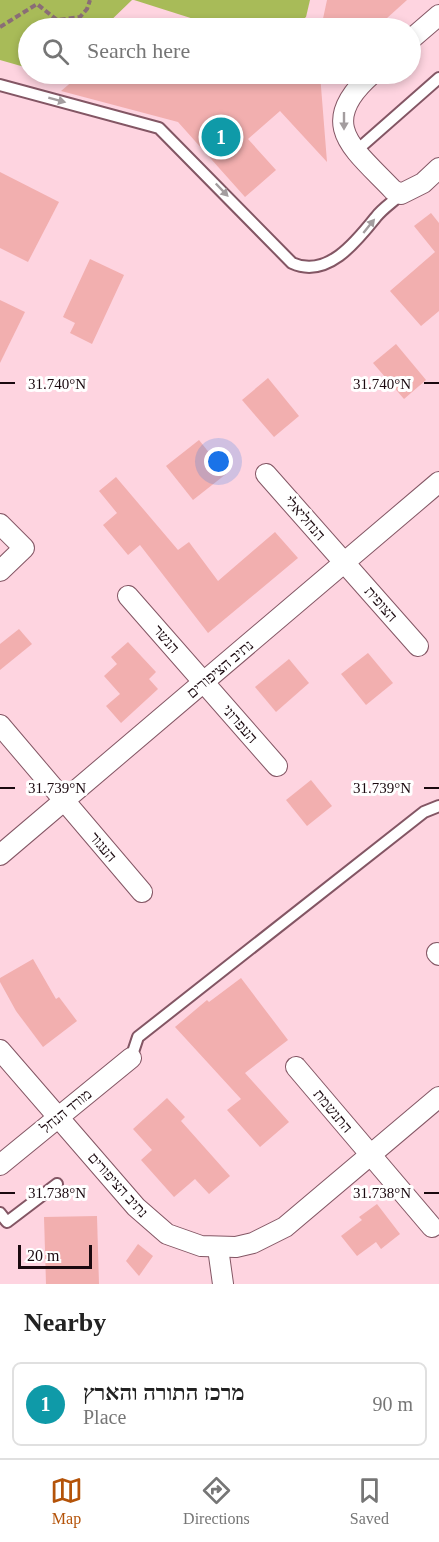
<!DOCTYPE html>
<meta charset="utf-8">
<style>
:root{--surface:#fff;--page:#f2f2f2;--text:#222;--muted:#767676;--line:#e0e0e0;--accent:#b45309}
body{margin:0;font-family:"Times New Roman","Noto Sans Hebrew",serif;background:var(--page);color:var(--text)}
.scale{position:absolute;left:18px;bottom:15px;width:74px;box-sizing:border-box;padding-left:6px;border:3px solid #1a090f;border-top:0;font-size:16px;line-height:21px;white-space:nowrap;color:#1a090f;-webkit-text-stroke:4px #fff;paint-order:stroke}
.you{position:absolute;left:219px;top:462px;width:21px;height:21px;margin:-15px;border:4px solid #fff;border-radius:50%;background:#1a73e8;box-shadow:0 0 0 9px #1a73e833}
.badge{display:grid;place-items:center;width:39px;height:39px;border-radius:50%;background:var(--accent);color:#fff;font-size:20px;font-weight:700}
.pin{position:absolute;translate:-50% -50%;border:3px solid #fff;box-shadow:0 2px 6px #0006}
.list{margin:0;padding:0;list-style:none}
h2{display:flex;justify-content:space-between;align-items:center;height:78px;margin:0;padding:0 24px;font-size:26px}
h2 small{font-size:20px;font-weight:400;color:var(--muted)}
.list li{display:grid;grid-template-columns:39px 1fr auto;gap:18px;align-items:center;box-sizing:border-box;height:84px;margin:0 12px 12px;padding:0 12px;border:2px solid var(--line);border-radius:9px}
.list b{display:block;font-size:22px;white-space:nowrap}
.list p{margin:0;font-size:20px;white-space:nowrap;color:var(--muted)}
.list em{font-size:20px;font-style:normal;color:var(--muted)}
.icon{flex:none;width:33px;height:33px;fill:none;stroke:currentColor;stroke-width:2;stroke-linecap:round;stroke-linejoin:round}
.map{position:relative;flex:none;width:439px;height:1284px;overflow:hidden}
.search{position:absolute;background:var(--surface);box-shadow:0 3px 9px #0003;left:18px;right:18px;top:18px;height:66px;display:flex;align-items:center;gap:15px;box-sizing:border-box;padding:0 21px;border-radius:33px;color:var(--muted);font-size:22px}
.sheet{height:174px;background:var(--surface)}
nav{display:flex;justify-content:space-around;align-items:center;box-sizing:border-box;height:84px;border-top:2px solid var(--line);background:var(--surface);font-size:16px;color:var(--muted)}
nav a{display:grid;justify-items:center;gap:3px}
nav .on{color:var(--accent)}
.map>svg:first-child{display:block}
</style>
<div class="map">
<svg width="439" height="1284" viewBox="0 0 439 1284">
<rect width="100%" height="100%" fill="#fed4e0"/>
<g fill="#a8bb58">
<path d="M0,0H132L103,28H28V68L0,60Z"/>
<path d="M134,0H310L306,17L292,28H222Z"/>
</g>
<g fill="#f2afaf">
<path d="M327,0H407L376,28H321Z"/>
<path d="M81,74H320L327,162L280,111L248,139L276,170L245,197L178,122L61,91Z"/>
<path d="M0,172L59,202L28,262L0,248Z"/>
<path d="M431,213L439,223V311L421,326L390,291L435,252L414,226Z"/>
<path d="M90,259L124,275L92,344L70,333L75,323L63,317Z"/>
<path d="M0,300L25,312L0,363Z"/>
<path d="M396,344L426,380L404,399L373,363Z"/>
<path d="M268,378L299,416L274,437L242,400Z"/>
<path d="M199,440L226,474L193,500L166,466Z"/>
<path d="M116,477L178,550L189,542L218,581L275,532L298,558L208,633L140,545L128,555L103,525L117,513L99,491Z"/>
<path d="M19,629L32,644L0,670V644Z"/>
<path d="M128,642L156,672L149,679L158,689L121,723L106,706L120,694L104,676L117,664L111,657Z"/>
<path d="M368,653L393,683L366,705L341,674Z"/>
<path d="M289,659L309,683L276,712L255,687Z"/>
<path d="M311,780L332,806L307,826L286,800Z"/>
<path d="M33,959L56,999L59,997L77,1021L43,1047L16,1011L0,982V978Z"/>
<path d="M241,978L288,1040L245,1073L289,1122L260,1147L227,1110L241,1099L175,1027L207,1000L209,1002Z"/>
<path d="M167,1098L185,1117L181,1121L230,1176L209,1194L195,1179L174,1197L141,1160L152,1150L133,1129Z"/>
<path d="M377,1204L400,1234L381,1249L376,1242L357,1256L341,1236L362,1220L359,1217Z"/>
<path d="M97,1216L99,1284H46L44,1217Z"/>
<path d="M138,1244L153,1256L139,1276L126,1261Z"/>
</g>
<g fill="none" stroke-linecap="round" stroke-linejoin="round">
<defs>
<g id="service">
<path d="M0,85L159,128L292,263C327,279 356,242 376,217C383,208 393,202 401,194"/>
<path d="M356,151L439,78"/>
<path d="M131,1058L138,1037L424,812L439,806"/>
<path d="M0,1213L7,1222L57,1184"/>
</g>
<g id="minor">
<path d="M410,40L439,15"/>
<path d="M372,74C315,124 353,148 393,190L401,194L423,183L439,168"/>
<path d="M266,474L418,646"/>
<path d="M0,524L24,548L0,571"/>
<path d="M128,596L277,766"/>
<path d="M0,725L142,892"/>
<path d="M0,855L439,482"/>
<path d="M437,953L439,955"/>
<path d="M0,1050L136,1207L167,1234L201,1246L236,1247L253,1243L285,1227L439,1097"/>
<path d="M296,1067L432,1227"/>
<path d="M0,1165L131,1058"/>
<path d="M218,1248L223,1284"/>
</g>
</defs>
<use href="#service" stroke="#835664" stroke-width="14"/>
<use href="#minor" stroke="#835664" stroke-width="22"/>
<path stroke="#8a6d76" stroke-width="4" stroke-dasharray="6 3" stroke-linecap="butt" d="M0,27L37,4L57,20L80,17L87,9L90,0"/>
<use href="#service" stroke="#fff" stroke-width="10"/>
<use href="#minor" stroke="#fff" stroke-width="20"/>
</g>
<defs><path id="oneway-solid" d="M-6-.8H1V-3.2L6.5 0L1 3.2V.8H-6Z" transform="scale(1.5)"/></defs>
<g fill="#a39d9f">
<use href="#oneway-solid" transform="translate(57 100) rotate(15)"/>
<use href="#oneway-solid" transform="translate(344 121) rotate(90)"/>
<use href="#oneway-solid" transform="translate(222 190) rotate(46)"/>
<use href="#oneway-solid" transform="translate(369 226) rotate(-51)"/>
</g>
<path fill="none" stroke="#1a090f" stroke-width="2" d="M0,383H15M424,383H439M0,788H15M424,788H439M0,1193H15M424,1193H439"/>
<g text-anchor="middle" dominant-baseline="central" stroke-width="6" stroke-linejoin="round" paint-order="stroke">
<g font-size="15" fill="#1a090f" stroke="#fff">
<text transform="translate(305 518) rotate(49)">הנחליאלי</text>
<text transform="translate(381 604) rotate(49)">הצופית</text>
<text transform="translate(166 639) rotate(49)">הנשר</text>
<text transform="translate(220 669) rotate(-40)">נתיב הציפורים</text>
<text transform="translate(240 724) rotate(49)">העפרוני</text>
<text transform="translate(103 847) rotate(50)">העגור</text>
<text transform="translate(66 1111) rotate(-39)">מורד הנחל</text>
<text transform="translate(333 1111) rotate(50)">התנשמת</text>
<text transform="translate(118 1185) rotate(48)">נתיב הציפורים</text>
</g>
</g>
<g font-size="15" text-anchor="middle" fill="#1a090f" stroke="#fff" stroke-width="6" stroke-linejoin="round" paint-order="stroke">
<text x="57" y="389">31.740°N</text>
<text x="382" y="389">31.740°N</text>
<text x="57" y="793">31.739°N</text>
<text x="382" y="793">31.739°N</text>
<text x="57" y="1198">31.738°N</text>
<text x="382" y="1198">31.738°N</text>
</g>
</svg>
<div class="scale">20 m</div>
<div class="you"></div>
<div class="pin badge" style="left:221px;top:137px;background:#0f9aa8">1</div>
<div class="search"><svg class="icon" aria-label="search" viewBox="0 0 24 24"><circle cx="10" cy="10" r="6"/><path d="M15 15l6 6"/></svg>Search here</div>
</div>
<section class="sheet">
<h2>Nearby<small></small></h2>
<ul class="list">
<li><span class="badge" style="background:#0f9aa8">1</span><div><b>מרכז התורה והארץ</b><p>Place</p></div><em>90 m</em></li>
</ul>
</section>
<nav>
<a class="on"><svg class="icon" aria-label="map" viewBox="0 0 24 24"><path d="M3 6l6-2 6 2 6-2v14l-6 2-6-2-6 2zM9 4v14M15 6v14"/></svg>Map</a>
<a><svg class="icon" aria-label="directions" viewBox="0 0 24 24"><path d="M12 3l9 9-9 9-9-9zM9 14v-3h6M13 9l2 2-2 2"/></svg>Directions</a>
<a><svg class="icon" aria-label="saved" viewBox="0 0 24 24"><path d="M7 4h10v16l-5-4-5 4z"/></svg>Saved</a>
</nav>
